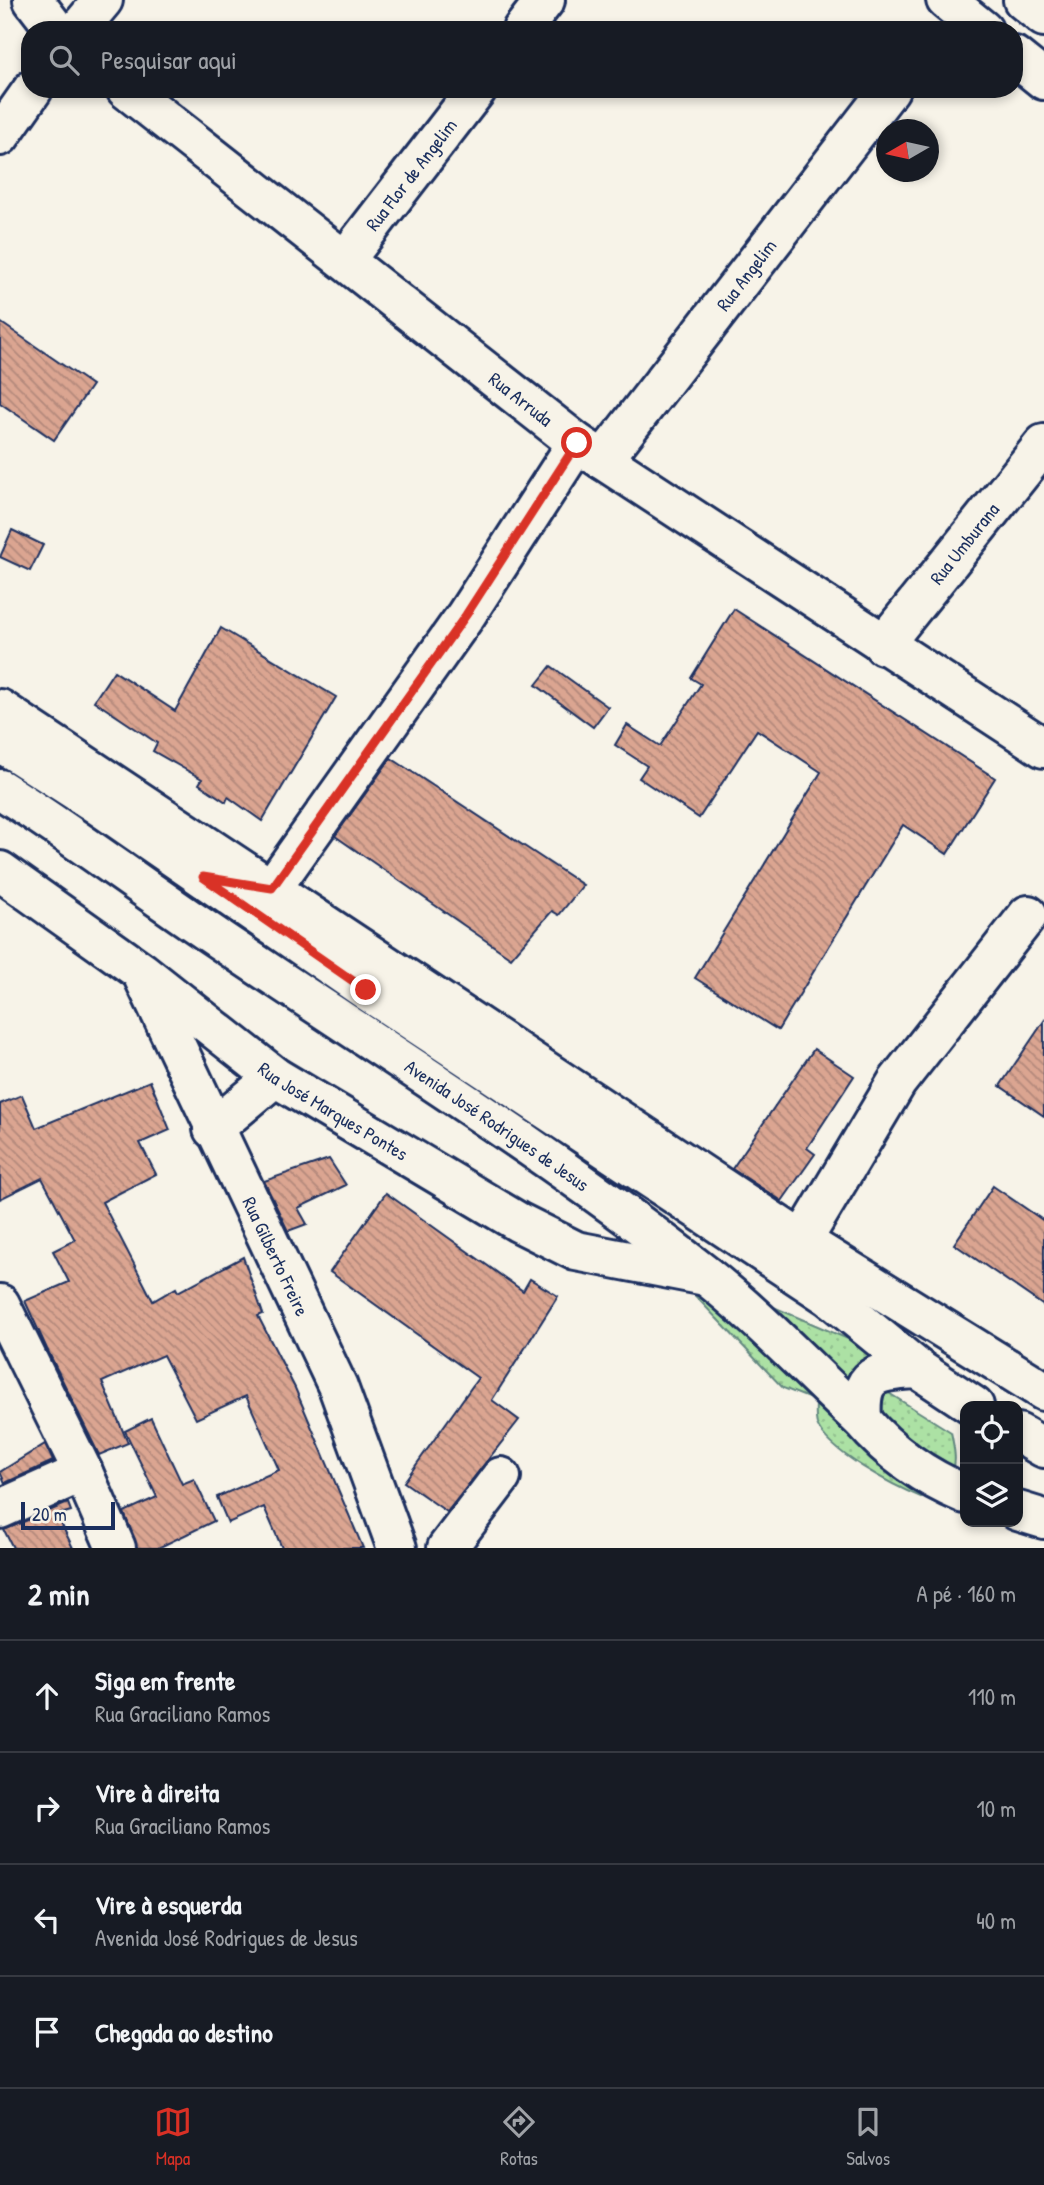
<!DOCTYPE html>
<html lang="pt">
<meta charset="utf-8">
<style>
:root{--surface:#171b24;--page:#20242c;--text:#f1f3f6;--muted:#9ea1a6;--line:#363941;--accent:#d93025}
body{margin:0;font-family:"Patrick Hand",sans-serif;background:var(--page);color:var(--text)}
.controls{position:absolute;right:21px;bottom:21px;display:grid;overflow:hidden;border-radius:14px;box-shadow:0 4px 10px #0003}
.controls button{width:63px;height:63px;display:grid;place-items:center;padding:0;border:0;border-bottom:2px solid var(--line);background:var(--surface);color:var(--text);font:35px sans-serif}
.compass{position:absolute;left:876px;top:119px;width:63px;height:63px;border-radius:50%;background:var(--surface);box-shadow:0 4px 10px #0003;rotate:261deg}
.scale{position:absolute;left:21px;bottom:18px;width:94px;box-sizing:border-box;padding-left:7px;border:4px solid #1b2f5e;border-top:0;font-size:19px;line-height:24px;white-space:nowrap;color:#1b2f5e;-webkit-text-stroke:5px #f7f3e8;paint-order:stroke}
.stop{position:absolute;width:21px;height:21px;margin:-16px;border:5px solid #d93025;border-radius:50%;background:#fff}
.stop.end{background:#d93025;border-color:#fff;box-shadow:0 2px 7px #0008}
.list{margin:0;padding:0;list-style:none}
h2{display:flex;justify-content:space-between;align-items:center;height:91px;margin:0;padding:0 28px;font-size:30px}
h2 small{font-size:23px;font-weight:400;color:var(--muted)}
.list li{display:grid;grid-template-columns:46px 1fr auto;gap:21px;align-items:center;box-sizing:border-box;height:112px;padding:0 28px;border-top:2px solid var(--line)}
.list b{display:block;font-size:26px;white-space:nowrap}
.list p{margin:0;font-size:23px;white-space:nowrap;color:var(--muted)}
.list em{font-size:23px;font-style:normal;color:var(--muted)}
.icon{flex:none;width:38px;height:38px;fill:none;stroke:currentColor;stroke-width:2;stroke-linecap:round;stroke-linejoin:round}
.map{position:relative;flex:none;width:1044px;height:1548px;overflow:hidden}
.search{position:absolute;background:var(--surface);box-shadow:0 4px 10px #0003;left:21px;right:21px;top:21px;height:77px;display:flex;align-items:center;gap:18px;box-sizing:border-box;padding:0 24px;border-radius:28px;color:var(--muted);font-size:26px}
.sheet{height:539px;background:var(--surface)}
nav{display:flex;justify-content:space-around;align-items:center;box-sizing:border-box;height:98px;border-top:2px solid var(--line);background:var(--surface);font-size:19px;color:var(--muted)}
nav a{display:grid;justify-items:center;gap:4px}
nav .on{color:var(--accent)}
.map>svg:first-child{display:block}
</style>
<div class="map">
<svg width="1044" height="1548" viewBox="0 0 1044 1548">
<defs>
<pattern id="grass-dots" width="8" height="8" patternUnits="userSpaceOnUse" patternTransform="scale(1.75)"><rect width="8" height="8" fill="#ace1a4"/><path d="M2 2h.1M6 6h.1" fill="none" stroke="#93c190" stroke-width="1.8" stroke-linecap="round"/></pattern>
<pattern id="building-back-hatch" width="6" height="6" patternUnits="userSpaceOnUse" patternTransform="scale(1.75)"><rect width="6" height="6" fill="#dba591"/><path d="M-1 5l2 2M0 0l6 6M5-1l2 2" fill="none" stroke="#b1877a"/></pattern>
</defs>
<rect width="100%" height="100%" fill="#f7f3e8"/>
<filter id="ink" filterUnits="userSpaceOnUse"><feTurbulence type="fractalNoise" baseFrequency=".0143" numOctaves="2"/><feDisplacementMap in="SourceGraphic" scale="14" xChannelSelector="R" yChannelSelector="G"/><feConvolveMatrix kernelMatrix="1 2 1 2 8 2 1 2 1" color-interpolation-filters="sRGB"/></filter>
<g filter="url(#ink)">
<path fill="url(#grass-dots)" stroke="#648881" stroke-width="2" d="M234,941L366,990L519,1138L741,1293L918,1369L868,1380L951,1432C959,1469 957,1482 921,1497C894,1486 828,1452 817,1424C815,1418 816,1408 816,1401L783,1388L604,1200Z"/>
<g fill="url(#building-back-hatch)" stroke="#1b2f5e" stroke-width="2">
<path d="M0,322L92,385L54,440L0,403Z"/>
<path d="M12,530L43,545L30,571L0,557Z"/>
<path d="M734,609L995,778L947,854L903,825L778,1030L695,978L821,772L757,730L699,818L639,778L647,766L615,745L627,725L660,746L701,684L691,678Z"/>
<path d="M221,628L336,697L262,821L228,797L226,802L199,784L202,779L153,751L157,743L94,701L114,671L175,711Z"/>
<path d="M551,666L608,707L593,727L536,685Z"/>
<path d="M391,758L583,885L559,915L552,911L511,958L335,836Z"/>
<path d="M1044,1021V1116L1000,1086Z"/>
<path d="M814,1049L854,1076L807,1148L815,1154L782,1201L732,1169Z"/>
<path d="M150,1081L170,1130L140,1143L156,1174L102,1202L153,1301L176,1288L178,1292L243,1257L263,1314L258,1316L295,1388L363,1548H282L264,1507L228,1523L217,1497L279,1470L246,1396L196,1419L163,1355L102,1382L128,1443L99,1455L47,1349L25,1301L69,1282L53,1251L75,1240L42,1178L0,1199V1104L22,1095L36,1128Z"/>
<path d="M329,1159L346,1185L298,1208L307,1224L288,1231L264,1181Z"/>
<path d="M993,1186L1044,1221V1306L954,1244Z"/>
<path d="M386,1193L523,1291L530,1279L558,1296L492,1400L519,1420L447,1512L404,1482L478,1378L330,1272Z"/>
<path d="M151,1418L182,1484L194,1479L214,1521L158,1548H137L124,1512L157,1497L125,1431Z"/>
<path d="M45,1444L53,1461L5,1483L0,1472Z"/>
<path d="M68,1503L71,1511L57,1515L73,1548H13L4,1530Z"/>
</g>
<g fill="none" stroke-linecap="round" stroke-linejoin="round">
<defs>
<g id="minor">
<path d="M33,0L56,30"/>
<path d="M946,0L983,30"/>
<path d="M1023,0L1044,17"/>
<path d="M78,30L103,0"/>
<path d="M522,30L545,0"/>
<path d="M1014,56L1044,80"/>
<path id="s1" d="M126,89L577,443L1044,748"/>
<path d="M0,136L33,89"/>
<path id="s2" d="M345,260L477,89"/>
<path id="s3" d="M603,460L890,89"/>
<path id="s4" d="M883,645L1044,444"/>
<path d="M0,709L802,1241L1044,1391"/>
<path id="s5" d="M0,871L142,972L275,1077L518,1222L576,1251L706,1276"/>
<path d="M247,884L272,888L466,615L577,443"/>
<path id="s6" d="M144,978L338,1387L397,1548"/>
<path d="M213,1129L275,1077"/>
<path d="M802,1241L897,1082L1028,915"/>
<path d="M0,1304L83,1472L116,1548"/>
<path d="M0,1509L83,1472"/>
<path d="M447,1548L501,1477"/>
</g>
<g id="major">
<path d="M0,742L98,805L366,990L830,1297L918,1369L974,1406"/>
<path id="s7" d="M0,789C67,831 129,878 195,923C365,1039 541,1146 704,1274C760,1318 810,1372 862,1420C891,1454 924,1477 965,1494"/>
<path d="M862,1420C859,1373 875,1371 918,1369"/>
<path d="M1018,1433L1044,1448"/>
<path d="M1018,1511L1044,1519"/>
</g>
</defs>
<use href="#minor" stroke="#1b2f5e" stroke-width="44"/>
<use href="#major" stroke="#1b2f5e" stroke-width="44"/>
<use href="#minor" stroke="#f7f3e8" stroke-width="38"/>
<use href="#major" stroke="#f7f3e8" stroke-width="38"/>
</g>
</g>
<g fill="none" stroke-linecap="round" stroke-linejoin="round" filter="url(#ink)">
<path stroke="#d93025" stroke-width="9" d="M366,990L203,877L272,888L466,615L577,443"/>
</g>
<g text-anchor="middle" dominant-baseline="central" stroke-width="6" stroke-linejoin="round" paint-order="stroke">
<g font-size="19" fill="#1b2f5e" stroke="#f7f3e8">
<text stroke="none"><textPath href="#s2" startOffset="108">Rua Flor de Angelim</textPath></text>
<text stroke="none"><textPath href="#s3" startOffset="234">Rua Angelim</textPath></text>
<text stroke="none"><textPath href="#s1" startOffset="502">Rua Arruda</textPath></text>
<text stroke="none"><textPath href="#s4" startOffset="130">Rua Umburana</textPath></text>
<text stroke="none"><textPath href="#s5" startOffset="411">Rua José Marques Pontes</textPath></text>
<text stroke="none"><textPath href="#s7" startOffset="600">Avenida José Rodrigues de Jesus</textPath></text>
<text stroke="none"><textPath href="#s6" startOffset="308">Rua Gilberto Freire</textPath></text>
</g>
</g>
</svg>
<div class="controls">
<button><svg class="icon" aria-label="locate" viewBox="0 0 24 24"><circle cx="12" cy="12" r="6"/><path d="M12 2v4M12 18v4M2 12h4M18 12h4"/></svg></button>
<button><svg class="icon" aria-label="layers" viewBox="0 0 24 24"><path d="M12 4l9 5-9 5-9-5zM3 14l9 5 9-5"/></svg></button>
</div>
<svg class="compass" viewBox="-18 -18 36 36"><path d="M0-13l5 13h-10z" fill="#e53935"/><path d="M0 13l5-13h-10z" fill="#9ea1a6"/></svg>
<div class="scale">20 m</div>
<div class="stop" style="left:577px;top:443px"></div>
<div class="stop end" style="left:366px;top:990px"></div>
<div class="search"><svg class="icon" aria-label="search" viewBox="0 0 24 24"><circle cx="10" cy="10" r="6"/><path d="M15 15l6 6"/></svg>Pesquisar aqui</div>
</div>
<section class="sheet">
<h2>2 min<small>A pé · 160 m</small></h2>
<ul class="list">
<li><svg class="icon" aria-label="ahead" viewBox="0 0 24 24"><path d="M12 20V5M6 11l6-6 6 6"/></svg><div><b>Siga em frente</b><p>Rua Graciliano Ramos</p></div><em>110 m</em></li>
<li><svg class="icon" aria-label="right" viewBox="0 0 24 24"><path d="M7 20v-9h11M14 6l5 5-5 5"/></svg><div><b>Vire à direita</b><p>Rua Graciliano Ramos</p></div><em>10 m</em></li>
<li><svg class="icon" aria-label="left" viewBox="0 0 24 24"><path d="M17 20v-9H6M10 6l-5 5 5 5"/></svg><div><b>Vire à esquerda</b><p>Avenida José Rodrigues de Jesus</p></div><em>40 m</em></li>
<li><svg class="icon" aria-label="arrive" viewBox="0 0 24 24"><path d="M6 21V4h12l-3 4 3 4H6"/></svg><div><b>Chegada ao destino</b></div></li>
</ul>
</section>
<nav>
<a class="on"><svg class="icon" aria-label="map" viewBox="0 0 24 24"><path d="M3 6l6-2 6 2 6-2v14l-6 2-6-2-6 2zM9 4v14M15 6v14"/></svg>Mapa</a>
<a><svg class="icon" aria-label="directions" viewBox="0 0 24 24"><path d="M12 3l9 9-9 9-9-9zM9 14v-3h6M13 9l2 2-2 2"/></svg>Rotas</a>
<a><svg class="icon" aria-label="saved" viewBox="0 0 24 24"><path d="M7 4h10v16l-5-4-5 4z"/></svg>Salvos</a>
</nav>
